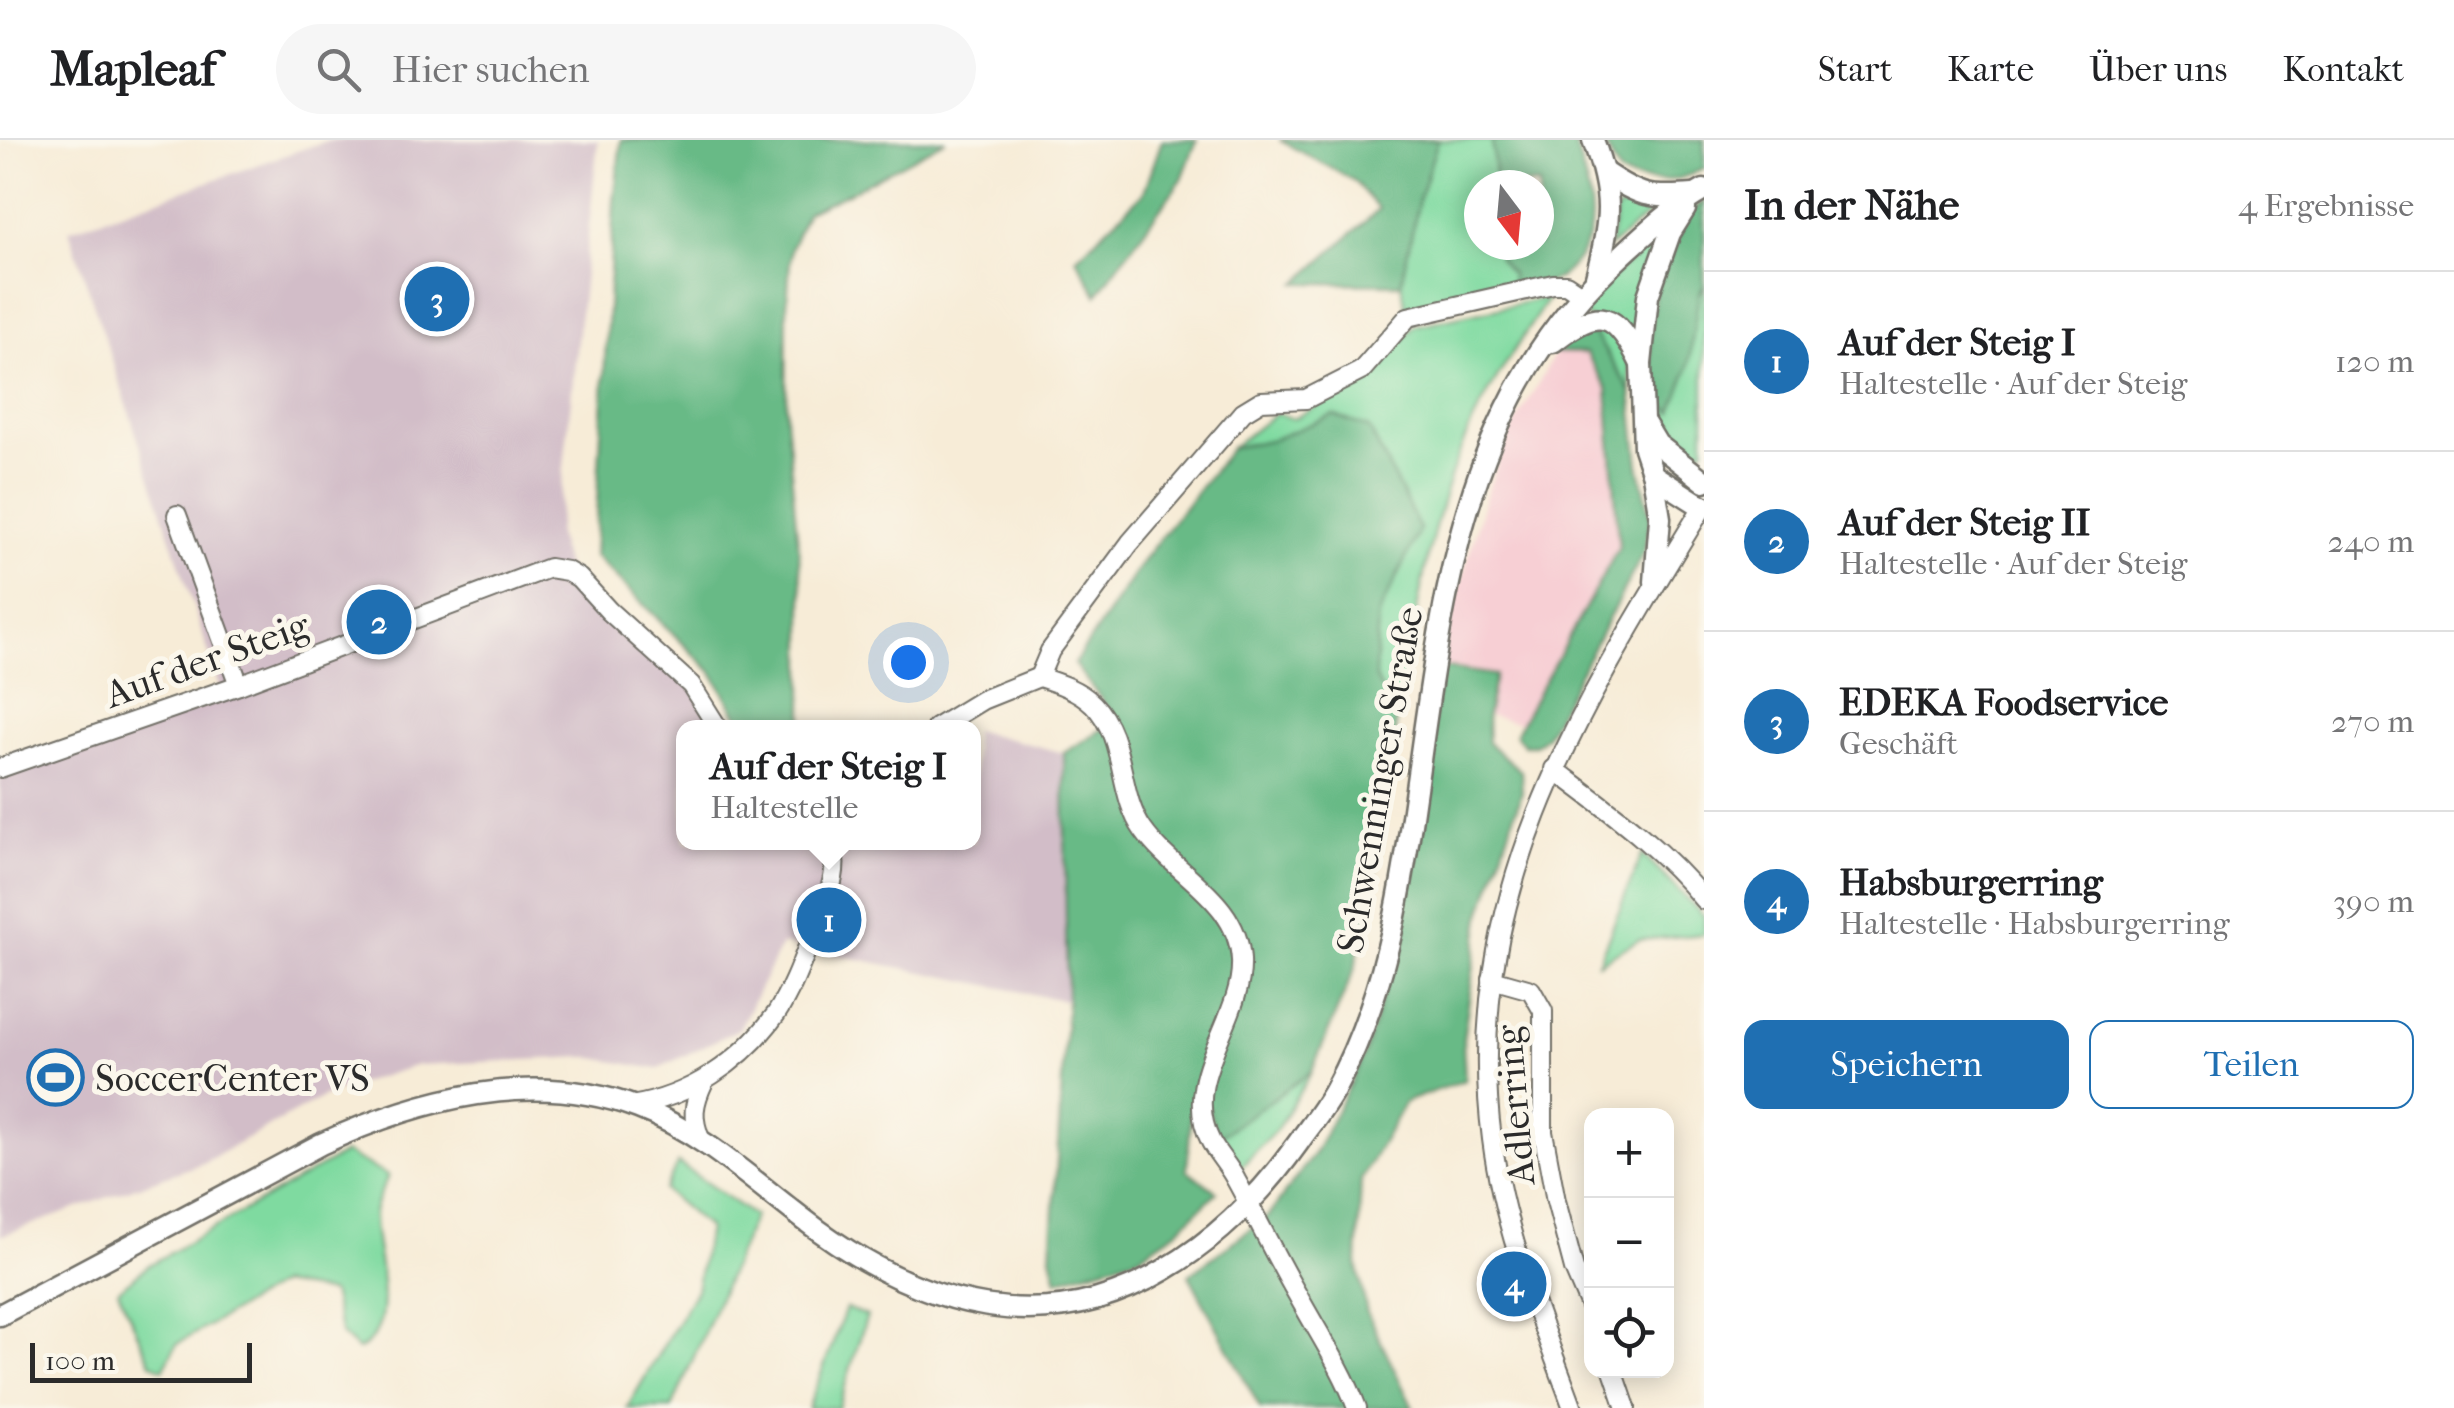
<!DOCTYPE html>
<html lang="de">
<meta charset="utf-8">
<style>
:root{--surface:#fff;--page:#f6f6f6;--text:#202124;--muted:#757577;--line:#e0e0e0;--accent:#1f6fb2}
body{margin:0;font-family:"IM FELL French Canon",serif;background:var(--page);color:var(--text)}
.controls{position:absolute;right:30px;bottom:30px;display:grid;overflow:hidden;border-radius:20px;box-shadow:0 5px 25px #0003}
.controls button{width:90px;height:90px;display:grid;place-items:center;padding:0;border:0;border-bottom:2px solid var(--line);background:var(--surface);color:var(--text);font:50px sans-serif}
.compass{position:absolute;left:1464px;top:30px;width:90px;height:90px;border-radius:50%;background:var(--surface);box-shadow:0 5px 25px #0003;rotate:164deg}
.scale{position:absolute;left:30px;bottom:25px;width:222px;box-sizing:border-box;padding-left:10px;border:5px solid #2b2b2b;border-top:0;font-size:28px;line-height:35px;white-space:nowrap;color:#2b2b2b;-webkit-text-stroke:8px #fbf7ec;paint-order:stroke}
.you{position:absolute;left:908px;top:522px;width:35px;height:35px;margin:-25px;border:8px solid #fff;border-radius:50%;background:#1a73e8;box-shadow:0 0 0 15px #1a73e833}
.badge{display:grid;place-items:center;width:65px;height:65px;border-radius:50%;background:var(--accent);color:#fff;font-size:32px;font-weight:700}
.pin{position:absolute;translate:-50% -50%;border:5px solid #fff;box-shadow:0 2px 10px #0006}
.popup{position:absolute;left:676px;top:580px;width:305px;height:130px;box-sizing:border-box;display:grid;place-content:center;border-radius:20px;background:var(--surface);filter:drop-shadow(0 2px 8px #0005);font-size:32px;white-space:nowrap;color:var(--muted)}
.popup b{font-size:38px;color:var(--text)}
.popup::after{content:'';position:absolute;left:50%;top:100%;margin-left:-20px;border:20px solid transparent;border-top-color:var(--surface)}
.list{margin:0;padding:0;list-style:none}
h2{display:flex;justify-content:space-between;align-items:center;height:130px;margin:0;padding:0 40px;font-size:42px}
h2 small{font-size:32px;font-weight:400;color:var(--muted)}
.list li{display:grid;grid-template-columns:65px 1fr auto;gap:30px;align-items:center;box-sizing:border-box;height:180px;padding:0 40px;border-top:2px solid var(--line)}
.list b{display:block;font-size:38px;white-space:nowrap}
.list p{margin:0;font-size:32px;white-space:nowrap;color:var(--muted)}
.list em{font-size:32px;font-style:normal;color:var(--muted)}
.actions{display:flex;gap:20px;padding:30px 40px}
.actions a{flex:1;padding:22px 0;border:2px solid var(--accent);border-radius:20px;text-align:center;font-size:35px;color:var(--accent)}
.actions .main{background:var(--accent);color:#fff}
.icon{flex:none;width:55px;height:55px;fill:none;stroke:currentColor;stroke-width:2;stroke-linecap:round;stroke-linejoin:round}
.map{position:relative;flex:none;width:1704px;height:1268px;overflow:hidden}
header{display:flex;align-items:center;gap:60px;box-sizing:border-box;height:140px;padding:0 50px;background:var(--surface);border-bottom:2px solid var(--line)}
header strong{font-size:48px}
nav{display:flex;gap:55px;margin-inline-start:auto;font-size:35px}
.search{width:700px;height:90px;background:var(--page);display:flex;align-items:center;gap:25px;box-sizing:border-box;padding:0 35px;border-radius:55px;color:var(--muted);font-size:38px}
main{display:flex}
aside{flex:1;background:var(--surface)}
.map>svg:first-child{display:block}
</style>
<header>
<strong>Mapleaf</strong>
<div class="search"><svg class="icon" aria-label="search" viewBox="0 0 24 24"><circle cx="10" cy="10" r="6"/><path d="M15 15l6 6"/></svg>Hier suchen</div>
<nav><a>Start</a><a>Karte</a><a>Über uns</a><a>Kontakt</a></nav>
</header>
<main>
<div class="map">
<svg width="1704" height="1268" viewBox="0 0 1704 1268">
<rect width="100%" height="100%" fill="#fbf7ec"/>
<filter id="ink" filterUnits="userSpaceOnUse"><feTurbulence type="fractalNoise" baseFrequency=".01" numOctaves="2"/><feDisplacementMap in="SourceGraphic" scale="20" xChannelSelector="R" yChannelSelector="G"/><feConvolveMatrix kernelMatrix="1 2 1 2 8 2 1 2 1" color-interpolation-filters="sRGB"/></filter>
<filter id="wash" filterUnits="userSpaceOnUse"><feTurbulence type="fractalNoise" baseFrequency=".0048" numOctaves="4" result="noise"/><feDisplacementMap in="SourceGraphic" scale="40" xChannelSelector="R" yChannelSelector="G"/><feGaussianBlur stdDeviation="2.25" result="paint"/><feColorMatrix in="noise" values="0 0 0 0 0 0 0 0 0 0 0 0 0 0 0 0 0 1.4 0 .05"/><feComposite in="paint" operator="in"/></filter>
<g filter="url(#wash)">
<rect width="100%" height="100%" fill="#f7ecd7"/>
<path fill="#f7cfd4" d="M1556,212L1586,213L1607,248L1619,407L1521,583L1487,575L1441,527L1450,481L1487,352L1507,298Z"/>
<path fill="#d2bdc8" d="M329,0H598L557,394L567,431L691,545L718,587L684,588V702H974V590L1064,613L1067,861L782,804L739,889L657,929L588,917L417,925L330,953L203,1023L0,1096V639L224,559L69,90Z"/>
<g fill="#7fdaa0" stroke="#558266" stroke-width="2.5">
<path d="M1438,0H1492L1496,45H1479V105H1499V118L1512,135L1511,153L1408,177L1401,144L1419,59Z"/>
<path d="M1635,60L1660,65L1609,108L1616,71Z"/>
<path d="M1663,90L1638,203L1580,173L1600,148Z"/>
<path d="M1704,145V309C1663,321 1654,289 1653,256L1672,271L1699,154Z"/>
<path d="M1549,157C1521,200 1492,242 1470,288C1428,378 1416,481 1397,578L1374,537L1378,475L1420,389L1332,276L1274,299L1231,308L1276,273L1293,279L1370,237L1415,186Z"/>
<path d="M1590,187C1631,193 1629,217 1631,252Z"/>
<path d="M1642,714L1704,776V794L1639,800L1598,823Z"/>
<path d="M1312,931L1277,989L1237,1031L1216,999Z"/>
<path d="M345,1013L388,1036C383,1048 375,1062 374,1074C373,1115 403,1185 358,1210L341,1194L331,1153L280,1144L177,1204L163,1229L151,1223L118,1150L149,1125Z"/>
<path d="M678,1023L754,1076L672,1268H627L696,1150L708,1088L664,1050Z"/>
<path d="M846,1168L867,1176L838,1268H808Z"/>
</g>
<g fill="#67ba86" stroke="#497258" stroke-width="2.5">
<path d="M621,0H946L852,51L807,72L791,108L787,164L786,278L803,457V587H744L712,532L594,416L614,61Z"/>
<path d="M1162,0H1197L1182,39L1097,155L1076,118L1144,52Z"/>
<path d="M1279,0H1438L1419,59L1401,144L1297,143L1379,69L1353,40Z"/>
<path d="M1492,0H1574C1587,48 1609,95 1564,134C1552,145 1526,148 1511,153L1512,135L1499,118V105H1539V45H1496Z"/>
<path d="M1602,0H1704V28C1677,44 1650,45 1620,35Z"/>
<path d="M1704,60V145L1699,154L1688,230L1672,272L1653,256L1650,201L1655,150L1688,75Z"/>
<path d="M1590,187L1631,252L1639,325L1651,379L1644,412L1546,596L1535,605H1524L1516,594L1521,583L1619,407L1607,248L1586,213L1556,212L1570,194Z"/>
<path d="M1333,275L1369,288L1420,389L1378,475L1375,537L1397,578L1381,703L1355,828L1312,931L1216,999L1207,965L1192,964L1187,1030L1217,1052L1178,1090L1138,1117L1057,1140L1051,1116L1067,861L1064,613L1117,580L1074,524L1147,415L1231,308L1274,299Z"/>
<path d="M1441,527L1495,535L1487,575L1488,603L1521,631L1522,652L1481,777L1463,900L1465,940L1405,962L1361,1040L1357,1123L1367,1173L1413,1268H1260L1189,1135L1269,1075L1316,1011L1364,916L1398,804Z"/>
</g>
</g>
<g filter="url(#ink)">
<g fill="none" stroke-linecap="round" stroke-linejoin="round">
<defs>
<g id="minor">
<path d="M177,375L239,545"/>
<path d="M1039,537L1050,511L1130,403L1243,272L1261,261L1306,259L1361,231L1408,177L1553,144H1566L1581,154"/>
<path d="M936,588L982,560L1039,537C1058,543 1079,550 1093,564C1127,598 1117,653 1143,690C1175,735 1238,760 1241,820C1244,880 1178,938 1211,1002C1218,1015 1229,1026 1236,1040C1257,1078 1275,1116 1297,1154C1317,1191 1342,1228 1357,1268"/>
<path d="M0,628L239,545L549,428L567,431L579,438L609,471L691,545L718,588"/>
<path d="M1554,629C1607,669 1662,708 1704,760"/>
<path d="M1492,839L1531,850L1543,871V992L1556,1061L1574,1129L1592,1171"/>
<path d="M631,966C689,957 741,922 776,874C794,847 805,813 817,783C827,757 842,730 830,702"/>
<path d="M701,1001C691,978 693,964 704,941"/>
<path d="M1613,1230L1626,1268"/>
<path d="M1573,1268C1541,1180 1504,1093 1492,999C1460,755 1583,563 1704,365"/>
</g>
<g id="major">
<path d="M1593,0C1614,56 1611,80 1596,137"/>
<path d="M1605,33C1641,57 1649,58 1693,55"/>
<path d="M1553,202C1600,165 1615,171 1641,224"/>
<path d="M1645,284L1657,304L1704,341"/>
<path d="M1653,335L1703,367"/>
<path d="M1655,442L1660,378L1653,335L1644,308L1641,224L1648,156L1670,93L1685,69"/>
<path d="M0,1175L321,1004C419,959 533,928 638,968C707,994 760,1048 818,1090C924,1167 1045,1201 1164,1130C1219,1098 1261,1055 1298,1003C1310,986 1325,968 1335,949C1384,859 1401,757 1415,656C1443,458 1462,260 1619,118C1645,94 1673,67 1704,50"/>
</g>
</defs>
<use href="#minor" stroke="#726f67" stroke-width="22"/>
<use href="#major" stroke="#726f67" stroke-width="25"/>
<use href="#minor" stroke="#fff" stroke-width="18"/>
<use href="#major" stroke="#fff" stroke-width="20"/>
</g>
</g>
<defs>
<symbol id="stadium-ring" viewBox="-11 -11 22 22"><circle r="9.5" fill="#fbf7ec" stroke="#1f6fb2" stroke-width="1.5"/><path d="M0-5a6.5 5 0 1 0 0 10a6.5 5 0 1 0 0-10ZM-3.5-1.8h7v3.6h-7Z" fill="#1f6fb2"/></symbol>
</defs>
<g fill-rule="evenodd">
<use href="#stadium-ring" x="24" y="906" width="63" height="63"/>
</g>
<g text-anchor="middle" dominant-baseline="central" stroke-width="10" stroke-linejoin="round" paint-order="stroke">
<g font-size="38" fill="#2b2b2b" stroke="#fbf7ec">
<text transform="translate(207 520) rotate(-20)">Auf der Steig</text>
<text transform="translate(1380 640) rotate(-80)">Schwenninger Straße</text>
<text transform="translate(1515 965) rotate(-95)">Adlerring</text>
</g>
<g font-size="38" fill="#2b2b2b" stroke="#fbf7ec" text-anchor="start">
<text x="95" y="938">SoccerCenter VS</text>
</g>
</g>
</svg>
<div class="controls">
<button>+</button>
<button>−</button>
<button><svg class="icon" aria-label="locate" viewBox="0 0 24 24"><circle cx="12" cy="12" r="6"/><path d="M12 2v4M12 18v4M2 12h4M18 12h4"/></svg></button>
</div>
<svg class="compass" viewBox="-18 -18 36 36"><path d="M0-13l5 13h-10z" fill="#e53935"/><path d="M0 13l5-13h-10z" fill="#757577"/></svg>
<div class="scale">100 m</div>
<div class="you"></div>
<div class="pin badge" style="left:829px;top:780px">1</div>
<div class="popup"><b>Auf der Steig I</b>Haltestelle</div>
<div class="pin badge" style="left:379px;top:482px">2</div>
<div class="pin badge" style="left:437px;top:159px">3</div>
<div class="pin badge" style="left:1514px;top:1144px">4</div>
</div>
<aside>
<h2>In der Nähe<small>4 Ergebnisse</small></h2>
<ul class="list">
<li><span class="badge">1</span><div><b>Auf der Steig I</b><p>Haltestelle · Auf der Steig</p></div><em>120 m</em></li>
<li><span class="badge">2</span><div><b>Auf der Steig II</b><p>Haltestelle · Auf der Steig</p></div><em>240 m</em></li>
<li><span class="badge">3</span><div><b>EDEKA Foodservice</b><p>Geschäft</p></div><em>270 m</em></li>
<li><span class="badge">4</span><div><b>Habsburgerring</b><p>Haltestelle · Habsburgerring</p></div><em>390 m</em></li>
</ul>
<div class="actions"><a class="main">Speichern</a><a>Teilen</a></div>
</aside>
</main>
